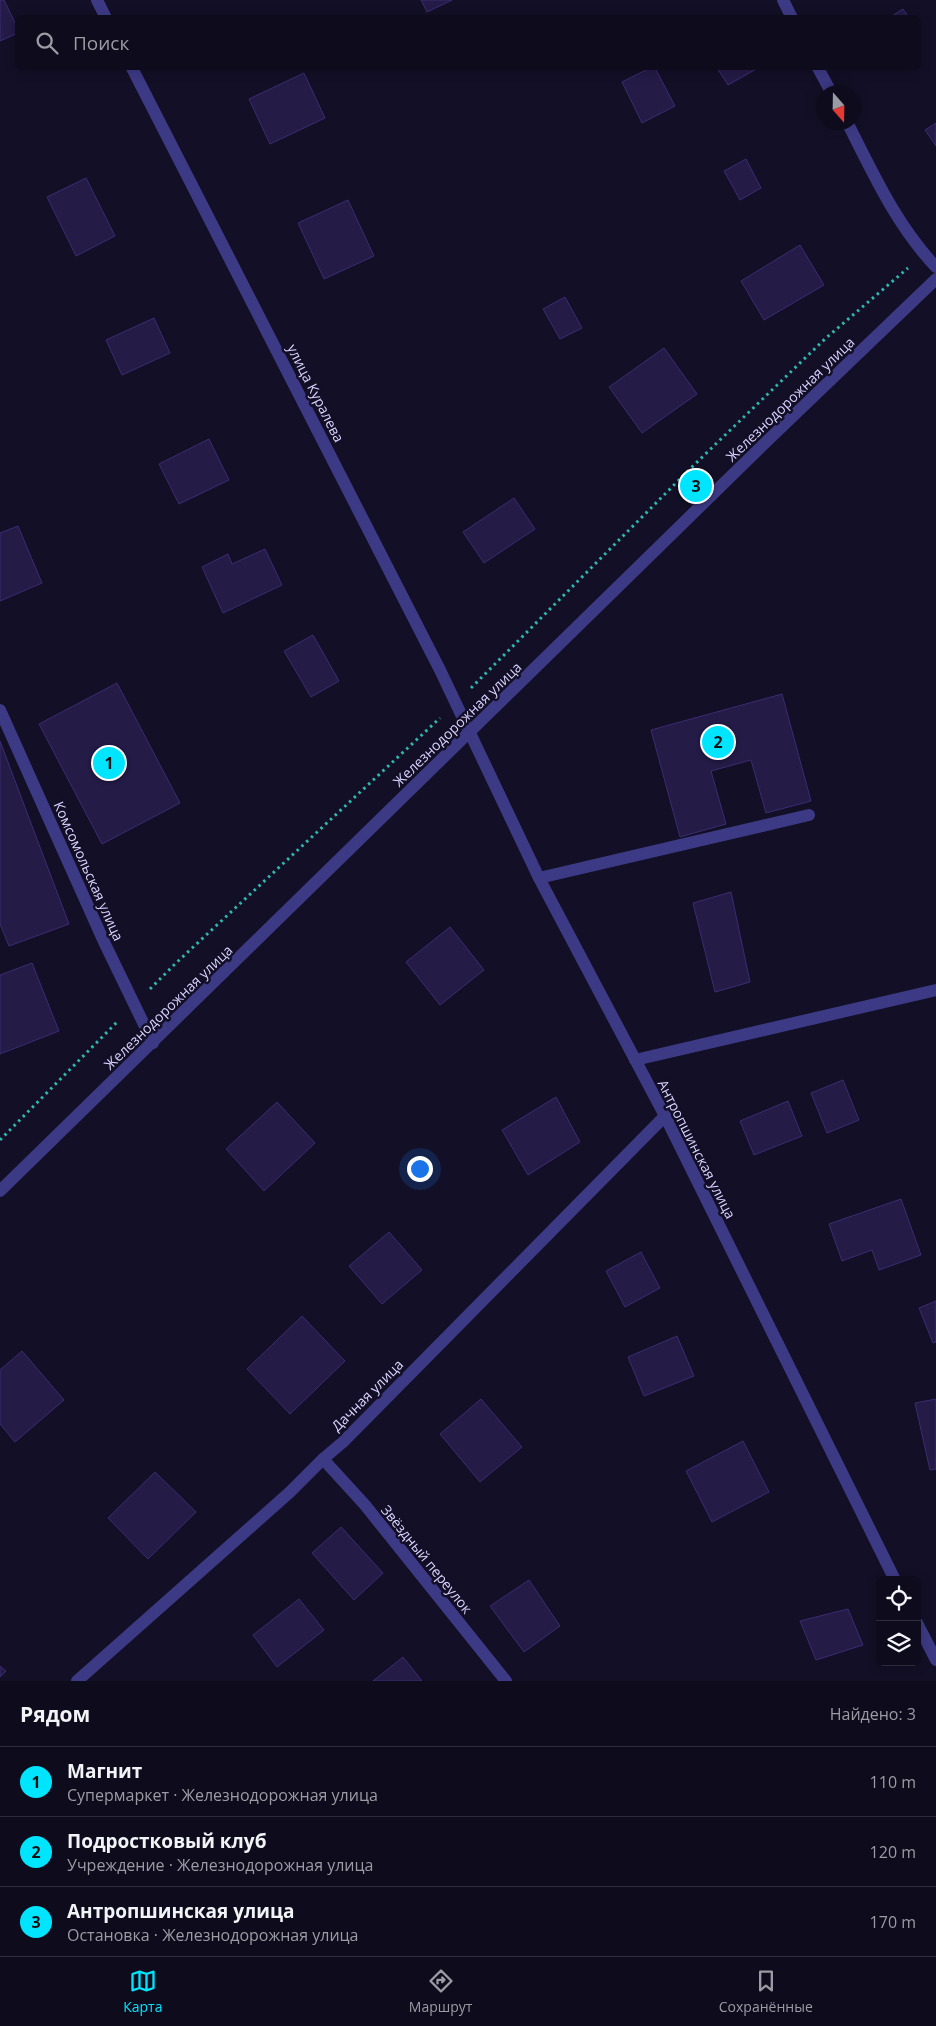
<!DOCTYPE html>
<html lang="ru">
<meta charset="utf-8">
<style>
:root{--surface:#0e0b1c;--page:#171425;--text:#f1f3f6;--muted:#9b9ba3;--line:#2e2b3b;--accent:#00e5ff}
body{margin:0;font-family:"Open Sans",sans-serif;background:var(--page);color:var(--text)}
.controls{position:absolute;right:15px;bottom:15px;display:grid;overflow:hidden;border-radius:8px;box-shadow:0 2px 12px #0003}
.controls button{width:45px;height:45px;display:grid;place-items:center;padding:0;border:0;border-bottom:1px solid var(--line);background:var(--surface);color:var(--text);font:25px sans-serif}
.compass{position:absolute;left:816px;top:85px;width:45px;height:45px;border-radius:50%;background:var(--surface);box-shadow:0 2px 12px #0003;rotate:160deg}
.you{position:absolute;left:419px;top:1168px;width:18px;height:18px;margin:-12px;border:4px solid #fff;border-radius:50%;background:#1a73e8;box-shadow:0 0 0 8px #1a73e833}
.badge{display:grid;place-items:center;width:32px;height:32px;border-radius:50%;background:var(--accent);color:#111;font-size:16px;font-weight:700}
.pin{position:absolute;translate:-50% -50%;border:2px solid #fff;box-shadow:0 1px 5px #0006}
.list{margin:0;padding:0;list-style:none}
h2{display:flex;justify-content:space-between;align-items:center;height:65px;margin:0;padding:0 20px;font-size:21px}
h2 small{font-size:16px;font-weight:400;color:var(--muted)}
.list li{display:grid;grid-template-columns:32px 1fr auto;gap:15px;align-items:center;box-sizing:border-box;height:70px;padding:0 20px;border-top:1px solid var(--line)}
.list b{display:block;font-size:19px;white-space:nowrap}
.list p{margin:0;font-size:16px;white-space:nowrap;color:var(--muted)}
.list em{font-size:16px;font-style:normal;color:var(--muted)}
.icon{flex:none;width:28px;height:28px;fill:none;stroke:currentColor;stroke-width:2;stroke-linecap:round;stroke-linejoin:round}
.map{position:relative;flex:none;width:936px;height:1681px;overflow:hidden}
.search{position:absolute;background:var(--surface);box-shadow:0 2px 12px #0003;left:15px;right:15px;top:15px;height:55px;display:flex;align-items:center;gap:12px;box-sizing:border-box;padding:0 18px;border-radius:8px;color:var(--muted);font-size:19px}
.sheet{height:275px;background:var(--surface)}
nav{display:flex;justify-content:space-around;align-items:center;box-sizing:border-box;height:70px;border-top:1px solid var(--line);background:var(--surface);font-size:14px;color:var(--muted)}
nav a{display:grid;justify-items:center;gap:2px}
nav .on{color:var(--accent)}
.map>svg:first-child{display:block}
</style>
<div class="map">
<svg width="936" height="1681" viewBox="0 0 936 1681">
<rect width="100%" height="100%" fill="#130f26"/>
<g fill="#241b47" stroke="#3b2d73">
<path d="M0,0H4L18,29V33L0,41Z"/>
<path d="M421,0H452L427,12Z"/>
<path d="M903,9L909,18H889Z"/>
<path d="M650,68H655L675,106L642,123L622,82Z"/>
<path d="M717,68H758L728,85Z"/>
<path d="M304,73L325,118L270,144L249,99Z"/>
<path d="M936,123V146L925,130Z"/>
<path d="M746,159L761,188L740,200L724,171Z"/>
<path d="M86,178L115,236L76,256L47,197Z"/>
<path d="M348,200L374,256L324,279L298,223Z"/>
<path d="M800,245L824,285L764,320L741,281Z"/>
<path d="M565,297L582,328L560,339L543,309Z"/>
<path d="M154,318L170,353L122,375L106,340Z"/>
<path d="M664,348L697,394L642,433L609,387Z"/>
<path d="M209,439L229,480L179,504L159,464Z"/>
<path d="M514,498L535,529L484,563L463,532Z"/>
<path d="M18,526L42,583L0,601V533Z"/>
<path d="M265,549L282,585L223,613L202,567L228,554L232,564Z"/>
<path d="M313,635L339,681L311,697L284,651Z"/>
<path d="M117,683L180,803L102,844L39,724Z"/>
<path d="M782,694L811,801L766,813L751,760L711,771L726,824L680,837L651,730Z"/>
<path d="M0,741L69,924L9,946L0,924Z"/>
<path d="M731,892L750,982L715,992L693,903Z"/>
<path d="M450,927L484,970L440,1005L406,962Z"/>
<path d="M32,963L59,1031L0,1054V975Z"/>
<path d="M843,1080L859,1120L827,1133L811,1093Z"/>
<path d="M556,1097L580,1142L528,1175L502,1130Z"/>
<path d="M788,1101L802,1136L754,1155L740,1121Z"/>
<path d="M277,1102L315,1143L264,1191L226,1149Z"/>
<path d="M901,1199L921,1255L879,1270L872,1250L842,1261L829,1224Z"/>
<path d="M389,1232L422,1270L382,1304L349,1266Z"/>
<path d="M641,1252L660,1288L625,1307L606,1271Z"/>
<path d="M936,1301V1342L933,1343L919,1308Z"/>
<path d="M302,1316L345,1361L290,1414L247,1369Z"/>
<path d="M677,1336L694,1376L644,1396L628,1357Z"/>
<path d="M22,1351L64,1400L15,1442L0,1424V1370Z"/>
<path d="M481,1399L522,1447L480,1482L440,1434Z"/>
<path d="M936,1399V1469L930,1470L915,1403Z"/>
<path d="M743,1441L769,1492L712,1522L686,1471Z"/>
<path d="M155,1472L196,1512L148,1559L108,1518Z"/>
<path d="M341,1527L383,1573L354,1600L312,1553Z"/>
<path d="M529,1580L560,1626L524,1652L490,1606Z"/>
<path d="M299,1599L324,1630L277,1667L253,1635Z"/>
<path d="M848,1609L863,1645L816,1660L800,1621Z"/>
<path d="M403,1657L422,1681H373Z"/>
<path d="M0,1666L6,1671L0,1677Z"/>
</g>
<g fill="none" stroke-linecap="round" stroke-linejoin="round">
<g stroke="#2fb8b0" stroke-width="3" stroke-dasharray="2.5 4" stroke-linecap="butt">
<path d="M471,688L695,464L826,338L908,268"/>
<path d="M150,989L176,963L440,718"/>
<path d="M0,1140L119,1020"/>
</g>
<g stroke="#3d3a85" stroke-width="12">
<path d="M97,0L106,18"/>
<path d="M783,0L792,18"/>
<path d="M132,68L440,670L539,878L665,1116L895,1580"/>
<path d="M818,68L831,92"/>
<path d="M847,122C873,173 896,225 936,267"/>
<path d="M0,710L105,944L153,1043"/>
<path d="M539,878L809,815"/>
<path d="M635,1060L936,990"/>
<path d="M0,1191L767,441L936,279"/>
<path d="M323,1459L365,1505L506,1681"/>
<path d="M917,1623L936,1660"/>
<path d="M77,1681L290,1492L323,1459L343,1442L665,1116"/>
</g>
</g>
<g text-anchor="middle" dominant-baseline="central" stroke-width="5" stroke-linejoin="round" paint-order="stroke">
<g font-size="14" fill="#d9d4ff" stroke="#130f26">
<text transform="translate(316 393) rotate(63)">улица Куралева</text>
<text transform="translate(790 399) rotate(-44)">Железнодорожная улица</text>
<text transform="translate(457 724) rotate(-44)">Железнодорожная улица</text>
<text transform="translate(89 871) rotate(66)">Комсомольская улица</text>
<text transform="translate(168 1007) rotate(-44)">Железнодорожная улица</text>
<text transform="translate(697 1149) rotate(63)">Антропшинская улица</text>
<text transform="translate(367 1395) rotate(-45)">Дачная улица</text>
<text transform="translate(427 1559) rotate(51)">Звёздный переулок</text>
</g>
</g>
</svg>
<div class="controls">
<button><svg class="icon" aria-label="locate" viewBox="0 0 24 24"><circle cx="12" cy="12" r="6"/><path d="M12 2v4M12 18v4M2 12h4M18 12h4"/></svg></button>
<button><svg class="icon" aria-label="layers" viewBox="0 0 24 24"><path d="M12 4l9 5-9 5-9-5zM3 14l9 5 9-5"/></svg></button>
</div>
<svg class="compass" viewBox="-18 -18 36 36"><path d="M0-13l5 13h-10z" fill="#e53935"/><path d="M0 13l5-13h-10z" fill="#9b9ba3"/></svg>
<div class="you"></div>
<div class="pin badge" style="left:109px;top:763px">1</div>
<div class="pin badge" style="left:718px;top:742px">2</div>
<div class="pin badge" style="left:696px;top:486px">3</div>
<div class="search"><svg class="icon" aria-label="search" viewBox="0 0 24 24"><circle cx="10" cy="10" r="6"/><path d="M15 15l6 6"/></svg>Поиск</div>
</div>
<section class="sheet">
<h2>Рядом<small>Найдено: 3</small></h2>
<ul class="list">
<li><span class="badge">1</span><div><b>Магнит</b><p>Супермаркет · Железнодорожная улица</p></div><em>110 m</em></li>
<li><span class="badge">2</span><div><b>Подростковый клуб</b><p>Учреждение · Железнодорожная улица</p></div><em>120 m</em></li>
<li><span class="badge">3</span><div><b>Антропшинская улица</b><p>Остановка · Железнодорожная улица</p></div><em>170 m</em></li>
</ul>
</section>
<nav>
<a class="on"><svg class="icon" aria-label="map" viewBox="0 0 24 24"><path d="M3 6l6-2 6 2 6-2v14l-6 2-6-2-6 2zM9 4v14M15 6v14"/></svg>Карта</a>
<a><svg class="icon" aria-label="directions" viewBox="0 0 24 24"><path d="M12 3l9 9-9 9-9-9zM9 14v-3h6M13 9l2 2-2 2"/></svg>Маршрут</a>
<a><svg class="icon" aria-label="saved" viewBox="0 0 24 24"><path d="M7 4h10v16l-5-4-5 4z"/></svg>Сохранённые</a>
</nav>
